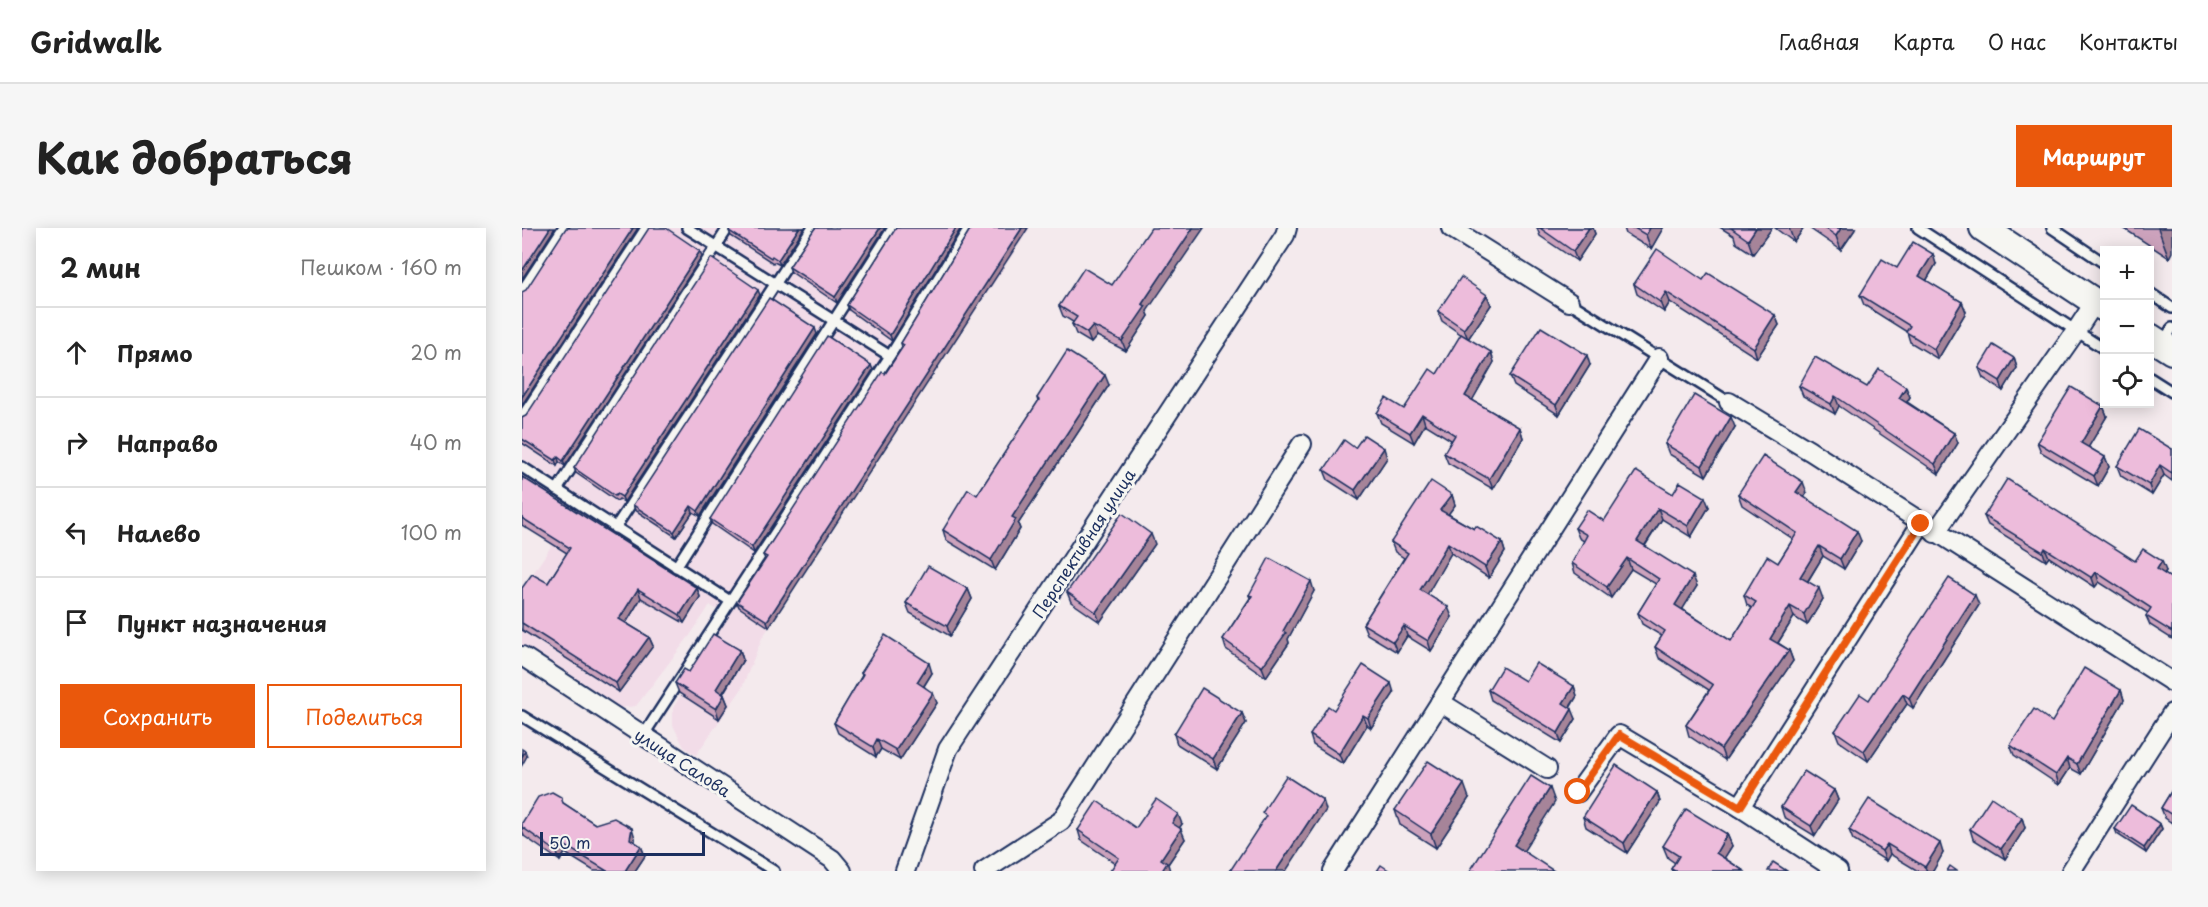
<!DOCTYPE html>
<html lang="ru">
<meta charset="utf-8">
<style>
:root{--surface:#fff;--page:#f6f6f6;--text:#222;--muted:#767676;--line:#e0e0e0;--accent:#ea580c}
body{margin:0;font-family:"Playpen Sans",sans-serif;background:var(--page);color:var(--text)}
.controls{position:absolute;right:18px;top:18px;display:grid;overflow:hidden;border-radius:0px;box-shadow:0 3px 15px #0003}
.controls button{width:54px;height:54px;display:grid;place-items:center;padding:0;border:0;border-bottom:2px solid var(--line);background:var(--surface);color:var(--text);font:30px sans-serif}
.scale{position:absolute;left:18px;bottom:15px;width:165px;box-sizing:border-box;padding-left:6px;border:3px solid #1b2f5e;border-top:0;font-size:16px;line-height:21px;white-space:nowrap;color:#1b2f5e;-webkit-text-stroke:4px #f6f6f2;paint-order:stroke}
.stop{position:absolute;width:18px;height:18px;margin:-14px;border:4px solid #ea580c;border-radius:50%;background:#fff}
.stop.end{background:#ea580c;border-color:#fff;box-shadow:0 2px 6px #0008}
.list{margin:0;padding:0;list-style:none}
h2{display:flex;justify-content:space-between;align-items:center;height:78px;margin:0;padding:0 24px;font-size:26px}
h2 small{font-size:20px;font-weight:400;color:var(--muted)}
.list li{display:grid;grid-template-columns:39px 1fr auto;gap:18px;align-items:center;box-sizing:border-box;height:90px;padding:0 24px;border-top:2px solid var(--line)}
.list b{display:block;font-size:22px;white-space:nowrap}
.list em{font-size:20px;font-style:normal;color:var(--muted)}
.actions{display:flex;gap:12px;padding:18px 24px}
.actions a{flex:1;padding:14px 0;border:2px solid var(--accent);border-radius:0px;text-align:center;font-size:21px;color:var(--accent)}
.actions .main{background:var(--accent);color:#fff}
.icon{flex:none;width:33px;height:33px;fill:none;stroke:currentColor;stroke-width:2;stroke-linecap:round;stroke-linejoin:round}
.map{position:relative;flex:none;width:1650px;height:643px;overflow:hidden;border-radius:0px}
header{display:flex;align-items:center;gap:36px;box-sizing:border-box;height:84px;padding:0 30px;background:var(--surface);border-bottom:2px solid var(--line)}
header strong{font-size:28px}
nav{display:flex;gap:33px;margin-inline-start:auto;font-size:21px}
.intro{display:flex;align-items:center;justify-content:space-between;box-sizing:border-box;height:144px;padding:0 36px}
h1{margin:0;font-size:42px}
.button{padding:15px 27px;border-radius:0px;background:var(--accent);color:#fff;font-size:21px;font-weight:700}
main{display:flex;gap:36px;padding:0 36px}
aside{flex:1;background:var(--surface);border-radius:0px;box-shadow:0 3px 15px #0003}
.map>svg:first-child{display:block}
</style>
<header>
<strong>Gridwalk</strong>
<nav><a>Главная</a><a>Карта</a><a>О нас</a><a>Контакты</a></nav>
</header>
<div class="intro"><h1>Как добраться</h1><a class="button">Маршрут</a></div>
<main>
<aside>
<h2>2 мин<small>Пешком · 160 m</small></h2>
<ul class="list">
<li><svg class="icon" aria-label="ahead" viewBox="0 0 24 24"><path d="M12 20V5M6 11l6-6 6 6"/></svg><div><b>Прямо</b></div><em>20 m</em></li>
<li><svg class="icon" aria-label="right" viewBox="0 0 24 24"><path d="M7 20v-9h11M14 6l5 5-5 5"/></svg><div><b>Направо</b></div><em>40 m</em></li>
<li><svg class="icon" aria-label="left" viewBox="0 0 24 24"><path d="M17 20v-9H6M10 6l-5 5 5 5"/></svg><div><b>Налево</b></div><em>100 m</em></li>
<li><svg class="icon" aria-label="arrive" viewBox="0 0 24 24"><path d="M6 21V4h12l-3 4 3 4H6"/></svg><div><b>Пункт назначения</b></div></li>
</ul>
<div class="actions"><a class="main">Сохранить</a><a>Поделиться</a></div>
</aside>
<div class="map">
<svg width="1650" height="643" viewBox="0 0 1650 643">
<rect width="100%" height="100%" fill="#f4eaed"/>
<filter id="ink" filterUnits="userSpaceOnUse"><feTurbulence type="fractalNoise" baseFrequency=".0167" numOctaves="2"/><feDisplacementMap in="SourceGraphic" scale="12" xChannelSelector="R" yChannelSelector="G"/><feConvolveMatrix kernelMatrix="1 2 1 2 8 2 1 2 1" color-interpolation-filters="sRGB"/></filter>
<g filter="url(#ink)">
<path fill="#f2dce8" d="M0,0H508L240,410L219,462L174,527L162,519L151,497V480L206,389L188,377L169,406L114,478L97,480L0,419V362L30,317L0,297Z"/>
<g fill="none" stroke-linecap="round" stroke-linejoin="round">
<defs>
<g id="lane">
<path d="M165,0L368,128"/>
<path d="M1396,0L1582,121"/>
<path d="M1530,0L1582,35"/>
<path d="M0,63L41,0"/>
<path d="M1628,65L1650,80"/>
<path d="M1047,74L1207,174"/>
<path d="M1640,116L1650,100"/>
<path d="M1628,150L1650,164"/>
<path d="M0,189L124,0"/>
<path d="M0,239L208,373"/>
<path d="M35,262L206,0"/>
<path d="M93,300L290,0"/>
<path d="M154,339L371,0"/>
<path d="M0,488L252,643"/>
<path d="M121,508L368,128L447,0"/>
</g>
<g id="street">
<path d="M929,0L1047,74"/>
<path d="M1207,174L1288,223L1650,454"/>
<path d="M1413,305L1554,103L1573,74"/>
<path d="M0,428L310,631L320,643"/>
<path d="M918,474L1025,541"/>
<path d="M1056,564L1097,507L1218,579L1399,296"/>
<path d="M1218,579L1316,643"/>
<path d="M383,643L426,521L763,7L765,0"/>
<path d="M462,643L539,593L780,216"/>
<path d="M811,643L1137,130"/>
<path d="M1549,643L1650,485"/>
</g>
<g id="secondary">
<path d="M1461,0L1582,80"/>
<path d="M1628,109L1650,123"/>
</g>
</defs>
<use href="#lane" stroke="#1b2f5e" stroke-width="14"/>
<use href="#street" stroke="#1b2f5e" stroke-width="22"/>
<use href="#secondary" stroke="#1b2f5e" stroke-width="30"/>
<use href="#lane" stroke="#f6f6f2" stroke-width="9"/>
<use href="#street" stroke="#f6f6f2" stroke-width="18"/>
<use href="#secondary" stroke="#f6f6f2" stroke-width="26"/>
</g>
<g fill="#cca2bc" stroke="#1b2f5e" stroke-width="1.5">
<path d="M282,0L258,37L252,34L251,35L209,8L207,3Z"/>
<path d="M293,0L315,75L269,44L267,39Z"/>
<path d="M374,0L370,113L327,82L325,77Z"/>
<path d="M449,0L247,399L217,379L215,374L243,331L241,327L380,119L379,115Z"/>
<path d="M1015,0H1071L1073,6L1055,33L1018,8Z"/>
<path d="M1102,0H1141L1129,21L1104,6Z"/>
<path d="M1199,0H1250L1231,26L1214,15L1212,8Z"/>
<path d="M1253,0H1282L1272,14Z"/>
<path d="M1287,0H1334L1319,22Z"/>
<path d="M1601,0H1650L1647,30Z"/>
<path d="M180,28L43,238L37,234L35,238L0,215V190L4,188Z"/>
<path d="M1414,36L1404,53L1440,74L1444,84L1416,131L1388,114L1385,104L1342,77L1338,67L1375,40Z"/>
<path d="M1112,56L1253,87L1257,97L1235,130L1148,74L1142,84L1115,66Z"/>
<path d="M590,57L625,83L627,88L604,123L575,108L569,115L554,106L550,96L551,94L541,88L537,78Z"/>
<path d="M238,67L102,274L97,271L95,273L54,245L52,240Z"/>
<path d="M969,77L946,111L972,134L950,172L998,200L1001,210L971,261L926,235L922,225L929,212L903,196L892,215L859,195L855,185L882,181L915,146L944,110L920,93L916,83Z"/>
<path d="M295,106L178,288L171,284L154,309L113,282L111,277Z"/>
<path d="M1492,130L1495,140L1481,163L1461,150L1457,140Z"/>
<path d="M1068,137L1037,187L992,158L988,148Z"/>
<path d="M351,142L232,325L190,296L188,291Z"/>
<path d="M587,157L496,296L498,301L473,342L424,312L421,302L455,267L516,174L515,170Z"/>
<path d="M1277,158L1345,159L1388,169L1385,174L1432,205L1436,215L1417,246L1317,178L1313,186L1281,168Z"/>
<path d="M1581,178L1585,188L1566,219L1583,229L1587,239L1576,258L1519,224L1515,214Z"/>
<path d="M1213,199L1184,248L1147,226L1143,216Z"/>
<path d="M833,220L865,230L837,272L806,252L802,242Z"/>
<path d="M1650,221V253L1642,247L1630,267L1599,248L1595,238Z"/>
<path d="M0,249L175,360L178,369L162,395L119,370L104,395L127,409L131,418L97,464L0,402V360L26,355L45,325L0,297V298Z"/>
<path d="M1285,265L1282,269L1339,313L1322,341L1301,328L1286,353L1301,371L1285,397L1272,389L1256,415L1267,422L1271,433L1203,532L1167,508L1164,497L1187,462L1137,430L1133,419L1140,408L1120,396L1116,385L1134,356L1109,341L1089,370L1053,345L1050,335L1062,313L1057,310L1053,300L1082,293L1151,266L1187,279L1169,309L1140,291L1123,318L1175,358L1160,381L1209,413L1230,380L1225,377L1222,367L1256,335L1271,311L1220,277L1216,266Z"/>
<path d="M930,267L933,277L926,286L952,301L980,314L983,324L967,350L929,325L905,366L930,389L909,423L885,408L875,424L845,406L841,396L882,330L873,324L869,314Z"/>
<path d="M1462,288L1644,343L1642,346L1650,351V411L1628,397L1624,388L1626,385L1577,354L1573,359L1527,329L1524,333L1466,297Z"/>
<path d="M633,316L578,394L549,374L545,364Z"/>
<path d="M446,361L450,371L428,408L388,385L384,375Z"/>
<path d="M792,363L766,411L767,415L744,449L704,421L701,411L728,370L727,367Z"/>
<path d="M1457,377L1391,480L1385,476L1346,533L1317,513L1313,503L1347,472Z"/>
<path d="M218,422L221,432L201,466L202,467L206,477L197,491L157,465L153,455L167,444Z"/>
<path d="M339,445H410L402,458L415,475L378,532L359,521L354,529L316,505L312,495L340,448Z"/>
<path d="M1003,453L1052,458L1055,468L1048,480L1054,491L1039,515L969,472L966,462Z"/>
<path d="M1599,462L1602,472L1559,546L1548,540L1537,557L1492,527L1488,517L1530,494Z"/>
<path d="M872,465L849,500L845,497L821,536L791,517L788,507L812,482Z"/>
<path d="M720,485L724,495L695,541L655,516L652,506Z"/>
<path d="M1312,562L1316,572L1293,608L1262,589L1259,579Z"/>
<path d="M1650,562V595L1643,590L1639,580Z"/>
<path d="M1135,564L1138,574L1105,625L1064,599L1061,589Z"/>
<path d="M947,570L914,620L878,597L873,582Z"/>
<path d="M41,575L73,596L113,610V614L119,618L123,628L113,643H72L43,625L38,633L2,608L0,602V595Z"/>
<path d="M1500,590L1503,600L1483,631L1451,611L1448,601Z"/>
<path d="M660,596L657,600L663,611L646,636L593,635L559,612L556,602L614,600Z"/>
<path d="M1638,596L1640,601L1624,625L1595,606L1593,601Z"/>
<path d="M1327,602L1421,625L1411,643H1396L1368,626L1364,633L1331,612Z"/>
<path d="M1205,606L1210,618L1202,630L1222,643H1150L1149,641L1153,635L1146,630L1141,618Z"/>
</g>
<g fill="#a68499" stroke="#1b2f5e" stroke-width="1.5">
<path d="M28,0H33L0,51V43Z"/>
<path d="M111,0H116L0,177V169Z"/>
<path d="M277,0H282L258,37L256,32Z"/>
<path d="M358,0H363L315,75L313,69Z"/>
<path d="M434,0H439L370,113L368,107Z"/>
<path d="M500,0H506L247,399L245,393Z"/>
<path d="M671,0H682L625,83L627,88L604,123L600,113L620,76Z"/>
<path d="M1067,0H1071L1073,6L1055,33L1051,23Z"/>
<path d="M1128,0H1141L1129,21L1124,7Z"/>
<path d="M1234,0H1250L1231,26L1226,12Z"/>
<path d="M1267,0H1282L1272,14Z"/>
<path d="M1319,0H1334L1319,22L1314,8Z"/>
<path d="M1636,0H1650V24L1647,30Z"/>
<path d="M178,23L180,28L43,238L41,233Z"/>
<path d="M1411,26L1414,36L1401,58L1397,48Z"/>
<path d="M236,62L238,67L102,274L100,269Z"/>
<path d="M1144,64L1148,74L1142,84L1138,74Z"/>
<path d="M965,67L969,77L946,111L942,101Z"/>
<path d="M1440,74L1444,84L1416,131L1412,121Z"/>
<path d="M1253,87L1257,97L1235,130L1232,120Z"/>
<path d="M571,98L575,108L569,115L565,105Z"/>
<path d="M293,100L295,106L178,288L176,283Z"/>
<path d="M969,124L972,134L947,178L943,168Z"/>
<path d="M1065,127L1068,137L1037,187L1034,177Z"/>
<path d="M1492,130L1495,140L1481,163L1478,153Z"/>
<path d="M349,137L351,142L232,325L230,319Z"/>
<path d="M583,147L587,157L496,296L498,301L473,342L469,332L490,289Z"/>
<path d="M1384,159L1388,169L1381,180L1377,170Z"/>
<path d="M1313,168L1317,178L1313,186L1309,176Z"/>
<path d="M1581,178L1585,188L1563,225L1559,215Z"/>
<path d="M900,186L903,196L892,215L888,205Z"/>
<path d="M1209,189L1213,199L1184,248L1180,238Z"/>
<path d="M998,200L1001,210L971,261L967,251Z"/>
<path d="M1432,205L1436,215L1417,246L1413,236Z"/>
<path d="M862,220L865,230L837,272L833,262Z"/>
<path d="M36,229L37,234L35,238L33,232Z"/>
<path d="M1583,229L1587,239L1576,258L1572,248Z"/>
<path d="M1638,237L1642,247L1630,267L1627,257Z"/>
<path d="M1281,254L1285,265L1278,275L1274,264Z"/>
<path d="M930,267L933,277L922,292L918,282Z"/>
<path d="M1183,269L1187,279L1169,309L1166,298Z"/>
<path d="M169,278L171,284L154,309L152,304Z"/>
<path d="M1136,280L1140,291L1119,323L1115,313Z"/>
<path d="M1335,303L1339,313L1322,341L1318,331Z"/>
<path d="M629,306L633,316L578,394L574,384Z"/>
<path d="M980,314L983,324L967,350L963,339Z"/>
<path d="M926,315L929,325L902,372L898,362Z"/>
<path d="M1297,318L1301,328L1282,359L1278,349Z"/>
<path d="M1523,320L1527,329L1524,333L1521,324Z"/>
<path d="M1105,330L1109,341L1089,370L1085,359Z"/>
<path d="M1640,333L1644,343L1638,351L1635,341Z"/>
<path d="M1574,344L1577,354L1573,359L1570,350Z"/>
<path d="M1171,348L1175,358L1157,387L1153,377Z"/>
<path d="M789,353L792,363L766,411L767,415L744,449L740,439L761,403Z"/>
<path d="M175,360L178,369L162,395L158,387Z"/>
<path d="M1297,360L1301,371L1285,397L1282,386Z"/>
<path d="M116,361L119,370L101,400L97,391Z"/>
<path d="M446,361L450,371L428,408L425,398Z"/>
<path d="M1453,367L1457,377L1391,480L1387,470Z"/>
<path d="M1268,378L1272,389L1252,421L1248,411Z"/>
<path d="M926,379L930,389L909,423L906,413Z"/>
<path d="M882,398L885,408L875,424L871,414Z"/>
<path d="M127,409L131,418L97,464L94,455Z"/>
<path d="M218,422L221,432L197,471L194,461Z"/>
<path d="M1267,422L1271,433L1203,532L1199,521Z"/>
<path d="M407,435L410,445L398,464L395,454Z"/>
<path d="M869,455L872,465L849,500L846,490Z"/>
<path d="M1052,458L1055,468L1044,485L1041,475Z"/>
<path d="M1599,462L1602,472L1559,546L1555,536Z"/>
<path d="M411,465L415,475L378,532L374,522Z"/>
<path d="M1381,466L1385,476L1346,533L1342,523Z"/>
<path d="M202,467L206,477L197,491L194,481Z"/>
<path d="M1050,481L1054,491L1039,515L1036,505Z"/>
<path d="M720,485L724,495L695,541L691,531Z"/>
<path d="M841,487L845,497L821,536L817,526Z"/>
<path d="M355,511L359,521L354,529L351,519Z"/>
<path d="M3,523L5,528L0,537V529Z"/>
<path d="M1545,530L1548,540L1537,557L1534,547Z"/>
<path d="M942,556L947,570L914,620L909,606Z"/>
<path d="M1028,560L1033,574L997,630L992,617Z"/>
<path d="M1312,562L1316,572L1293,608L1289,598Z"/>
<path d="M1135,564L1138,574L1105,625L1102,615Z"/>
<path d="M801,572L804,582L764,643H754Z"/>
<path d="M656,586L660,596L654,605L650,595Z"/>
<path d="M1500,590L1503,600L1483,631L1479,621Z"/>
<path d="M1638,596L1640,601L1624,625L1622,620Z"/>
<path d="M110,600L113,610L112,621L108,611Z"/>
<path d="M659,601L663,611L646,636L648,643H640L639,631Z"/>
<path d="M1205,606L1210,618L1198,637L1194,625Z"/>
<path d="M39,615L43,625L38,633L34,623Z"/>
<path d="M1418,615L1421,625L1411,643H1405L1403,639Z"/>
<path d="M1365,616L1368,626L1364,633L1360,623Z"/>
<path d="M119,618L123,628L113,643H103Z"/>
</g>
<g fill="#edbcdb" stroke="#1b2f5e" stroke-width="1.5">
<path d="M0,0H28L0,43Z"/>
<path d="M44,0H111L0,169V64L4,62Z"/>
<path d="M127,0H144L178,23L41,233L36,229L33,232L0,211V190L4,188Z"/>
<path d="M208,0H277L256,32L250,28L249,30L207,3Z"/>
<path d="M293,0H358L313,69L267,39Z"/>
<path d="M374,0H434L368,107L325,77Z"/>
<path d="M449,0H500L245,393L215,374L245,329L241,327L360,144L363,146L382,117L379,115Z"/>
<path d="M629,0H671L620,76L624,78L600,113L571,98L565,105L550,96L555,89L537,78L562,40L590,57Z"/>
<path d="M1018,0H1067L1051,23Z"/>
<path d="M1112,0H1128L1124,7Z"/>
<path d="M1209,0H1234L1226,12Z"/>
<path d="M1303,0H1319L1314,8Z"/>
<path d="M1391,14L1411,26L1397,48L1440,74L1412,121L1384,104L1388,98L1338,67L1360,31L1375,40Z"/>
<path d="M1135,21L1181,52L1186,45L1253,87L1232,120L1144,64L1138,74L1112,56Z"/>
<path d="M189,30L236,62L100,269L95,266L93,268L52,240Z"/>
<path d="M939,49L965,67L942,101L916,83Z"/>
<path d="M247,70L293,100L176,283L169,278L152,304L111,277Z"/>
<path d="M1019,99L1065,127L1034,177L988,148Z"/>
<path d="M939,106L969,124L943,168L998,200L967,251L922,225L933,207L900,186L888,205L855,185L864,170L882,181L908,141L915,146Z"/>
<path d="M305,108L349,137L230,319L188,291Z"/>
<path d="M1471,117L1492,130L1478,153L1457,140Z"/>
<path d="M545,123L583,147L490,289L494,291L469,332L421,302L446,261L455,267L517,172L515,170Z"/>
<path d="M1293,129L1345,159L1357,141L1384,159L1377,170L1432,205L1413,236L1313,168L1309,176L1277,158Z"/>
<path d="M1549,159L1581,178L1559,215L1583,229L1572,248L1515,214Z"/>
<path d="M1172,167L1209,189L1180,238L1143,216Z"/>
<path d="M1617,201L1650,221V245L1638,237L1627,257L1595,238Z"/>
<path d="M842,207L862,220L833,262L802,242L822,212L833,220Z"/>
<path d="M1241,228L1281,254L1274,264L1335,303L1318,331L1297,318L1278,349L1297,360L1282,386L1268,378L1248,411L1267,422L1199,521L1164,497L1191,457L1133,419L1143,403L1116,385L1137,351L1105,330L1085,359L1050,335L1065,307L1053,300L1065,282L1082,293L1114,243L1151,266L1158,254L1183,269L1166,298L1136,280L1115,313L1171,348L1153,377L1209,413L1234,374L1222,367L1245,328L1256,335L1275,305L1216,266Z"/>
<path d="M0,249L175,360L158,387L116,361L97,391L127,409L94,455L0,395V360L10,346L26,355L48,320L0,290Z"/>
<path d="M1485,251L1613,333L1621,321L1640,333L1635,341L1650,351V404L1624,388L1629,380L1574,344L1570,350L1523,320L1521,324L1462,288Z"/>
<path d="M909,253L930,267L918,282L952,301L954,298L980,314L963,339L926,315L898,362L926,379L906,413L882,398L871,414L841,396L886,325L869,314Z"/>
<path d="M600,285L629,306L574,384L545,364Z"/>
<path d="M747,330L789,353L761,403L764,405L740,439L701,411L730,368L727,367Z"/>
<path d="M406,338L446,361L425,398L384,375Z"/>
<path d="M1427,350L1453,367L1387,470L1381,466L1342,523L1313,503L1338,466L1347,472Z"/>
<path d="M191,406L218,422L194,461L202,467L194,481L153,455L162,441L167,444Z"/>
<path d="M363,407L407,435L395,454L411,465L374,522L355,511L351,519L312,495L341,446L339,445Z"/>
<path d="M1014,435L1052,458L1041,475L1050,481L1036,505L966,462L980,439L1003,453Z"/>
<path d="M841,437L869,455L846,490L841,487L817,526L788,507L806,478L812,482Z"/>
<path d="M1562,440L1599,462L1555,536L1545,530L1534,547L1488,517L1512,481L1530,494Z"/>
<path d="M680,460L720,485L691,531L652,506Z"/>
<path d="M0,521L3,523L0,529Z"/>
<path d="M906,533L942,556L909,606L873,582Z"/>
<path d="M1094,537L1135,564L1102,615L1061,589Z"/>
<path d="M1282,543L1312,562L1289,598L1259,579Z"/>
<path d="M764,548L801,572L754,643H708L744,588L740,585Z"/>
<path d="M1009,548L1028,560L992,617L1032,643H948Z"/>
<path d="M1650,562V587L1639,580Z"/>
<path d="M30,564L39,569L41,575L73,596L92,590L110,600L108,611L119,618L103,643H85L39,615L34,623L0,599V595L16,569Z"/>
<path d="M1469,569L1500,590L1479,621L1448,601Z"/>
<path d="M634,571L656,586L650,595L659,601L639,631L645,635L640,643H588L597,630L556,602L575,573L614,600Z"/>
<path d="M1347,571L1418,615L1403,639L1365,616L1360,623L1327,602Z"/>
<path d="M1609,577L1638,596L1622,620L1593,601Z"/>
<path d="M1164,581L1205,606L1194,625L1222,643H1153L1149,641L1157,628L1141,618Z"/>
<path d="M1251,634L1265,643H1246Z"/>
<path d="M859,637L868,643H855Z"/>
<path d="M1428,638L1435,643H1425Z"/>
</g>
</g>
<g fill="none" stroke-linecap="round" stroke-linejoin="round" filter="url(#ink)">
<path stroke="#ea580c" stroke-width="8" d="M1056,564L1097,507L1218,579L1399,296"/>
</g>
<g text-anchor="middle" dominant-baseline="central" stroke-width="6" stroke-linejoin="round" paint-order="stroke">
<g font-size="16" fill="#1b2f5e" stroke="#f6f6f2">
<text transform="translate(561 315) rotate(-57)">Перспективная улица</text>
<text transform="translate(161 534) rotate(33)">улица Салова</text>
</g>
</g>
</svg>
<div class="controls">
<button>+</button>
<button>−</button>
<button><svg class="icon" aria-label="locate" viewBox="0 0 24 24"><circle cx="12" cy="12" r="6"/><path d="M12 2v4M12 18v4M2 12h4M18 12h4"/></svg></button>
</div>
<div class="scale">50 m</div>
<div class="stop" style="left:1056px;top:564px"></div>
<div class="stop end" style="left:1399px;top:296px"></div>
</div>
</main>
